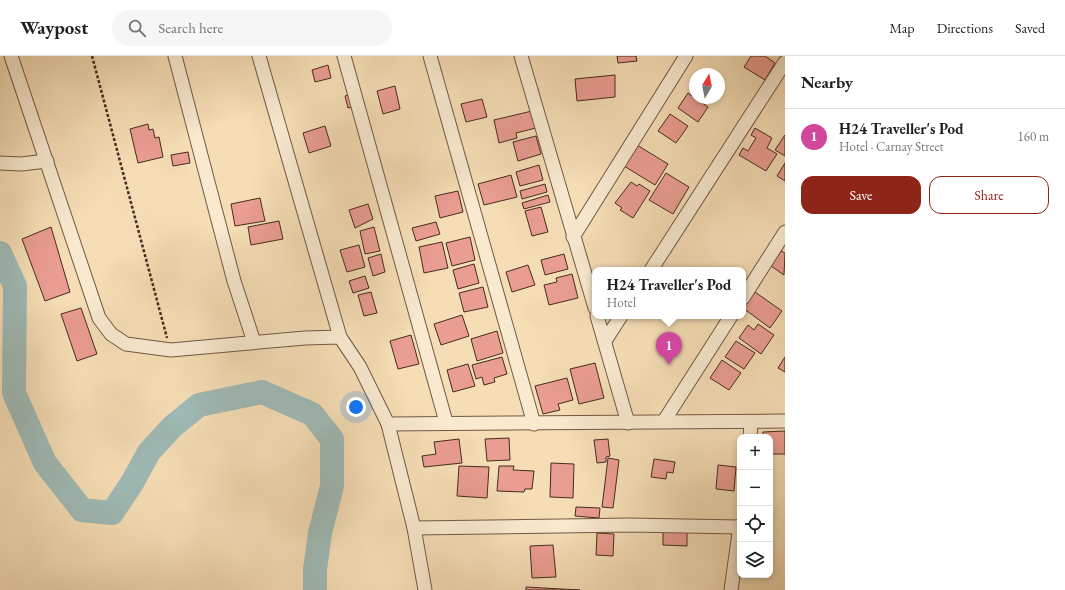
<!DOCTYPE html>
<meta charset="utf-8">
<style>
:root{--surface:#fff;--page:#f6f6f6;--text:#202124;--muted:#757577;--line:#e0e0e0;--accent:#8f2418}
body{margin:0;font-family:"EB Garamond",serif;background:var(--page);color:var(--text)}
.controls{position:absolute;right:12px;bottom:12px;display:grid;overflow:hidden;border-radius:8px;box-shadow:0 2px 6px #0003}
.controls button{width:36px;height:36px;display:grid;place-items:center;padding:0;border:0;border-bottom:1px solid var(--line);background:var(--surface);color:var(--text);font:20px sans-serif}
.compass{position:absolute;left:689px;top:12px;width:36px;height:36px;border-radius:50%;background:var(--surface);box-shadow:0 2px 6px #0003;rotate:10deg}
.you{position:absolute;left:356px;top:351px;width:14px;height:14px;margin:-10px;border:3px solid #fff;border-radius:50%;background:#1a73e8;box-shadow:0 0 0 6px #1a73e833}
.badge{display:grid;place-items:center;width:26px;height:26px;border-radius:50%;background:var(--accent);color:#fff;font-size:13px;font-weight:700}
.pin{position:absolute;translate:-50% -33px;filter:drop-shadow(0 1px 2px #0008)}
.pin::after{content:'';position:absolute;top:21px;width:14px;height:12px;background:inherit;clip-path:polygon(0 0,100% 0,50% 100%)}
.popup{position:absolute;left:592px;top:211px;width:154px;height:52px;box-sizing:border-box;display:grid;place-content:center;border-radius:8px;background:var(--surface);filter:drop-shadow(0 1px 3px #0005);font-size:13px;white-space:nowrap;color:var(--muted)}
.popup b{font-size:15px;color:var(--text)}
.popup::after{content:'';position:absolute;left:50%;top:100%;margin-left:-8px;border:8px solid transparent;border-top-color:var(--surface)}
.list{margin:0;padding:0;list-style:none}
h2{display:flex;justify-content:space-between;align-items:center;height:52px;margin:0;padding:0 16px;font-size:17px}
h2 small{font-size:13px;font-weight:400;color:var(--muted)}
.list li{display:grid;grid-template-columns:26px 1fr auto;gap:12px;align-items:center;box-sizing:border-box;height:56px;padding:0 16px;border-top:1px solid var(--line)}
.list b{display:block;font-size:15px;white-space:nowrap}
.list p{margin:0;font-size:13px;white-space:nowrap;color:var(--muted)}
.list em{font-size:13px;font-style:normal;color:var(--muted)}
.actions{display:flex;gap:8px;padding:12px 16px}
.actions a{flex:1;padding:9px 0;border:1px solid var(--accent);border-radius:12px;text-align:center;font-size:14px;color:var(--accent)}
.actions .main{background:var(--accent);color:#fff}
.icon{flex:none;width:22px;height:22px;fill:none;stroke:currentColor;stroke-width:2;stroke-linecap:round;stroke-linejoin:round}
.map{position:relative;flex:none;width:785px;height:534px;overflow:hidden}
header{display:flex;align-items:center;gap:24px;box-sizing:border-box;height:56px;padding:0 20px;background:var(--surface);border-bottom:1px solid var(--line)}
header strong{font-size:19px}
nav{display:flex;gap:22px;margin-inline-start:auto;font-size:14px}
.search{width:280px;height:36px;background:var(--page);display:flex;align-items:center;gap:10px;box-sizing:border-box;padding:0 14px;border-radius:22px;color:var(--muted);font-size:15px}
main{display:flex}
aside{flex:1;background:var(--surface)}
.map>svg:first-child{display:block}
</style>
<header>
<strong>Waypost</strong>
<div class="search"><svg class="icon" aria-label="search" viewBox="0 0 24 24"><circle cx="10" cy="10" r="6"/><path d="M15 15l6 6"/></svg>Search here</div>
<nav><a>Map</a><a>Directions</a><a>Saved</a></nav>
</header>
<main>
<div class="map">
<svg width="785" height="534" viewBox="0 0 785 534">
<rect width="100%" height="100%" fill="#f5ddb5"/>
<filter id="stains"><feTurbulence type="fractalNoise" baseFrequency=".005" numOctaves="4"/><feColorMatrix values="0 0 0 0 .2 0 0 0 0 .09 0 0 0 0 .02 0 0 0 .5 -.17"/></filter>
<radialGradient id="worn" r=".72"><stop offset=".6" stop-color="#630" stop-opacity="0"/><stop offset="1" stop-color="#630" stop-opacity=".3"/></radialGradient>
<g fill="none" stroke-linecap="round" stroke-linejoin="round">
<path stroke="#9fbab6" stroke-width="24" d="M0,197L15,230L14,337L45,407L82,454L112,457L132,427L149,396L172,371L199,349L262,336L312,358L332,383V430L320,477L315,513V534"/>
</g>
<g fill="#ea9d91" stroke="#462b1f">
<path d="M617,0H636L637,5L618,7Z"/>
<path d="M751,0H765L775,7L765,24L744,11Z"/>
<path d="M328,9L331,22L315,26L312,14Z"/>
<path d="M615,19V41L577,45L575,23Z"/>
<path d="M395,30L400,53L383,58L377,35Z"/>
<path d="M688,37L708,51L698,66L678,52Z"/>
<path d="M351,38L355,50L348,52L345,40Z"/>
<path d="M482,43L487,61L466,66L461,48Z"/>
<path d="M532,55L536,72L516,77L517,82L499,87L494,64Z"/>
<path d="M670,58L688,70L676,87L658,75Z"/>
<path d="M148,68L149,74L153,73L155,82L159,81L163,101L138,107L130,73Z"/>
<path d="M325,70L331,90L309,97L303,77Z"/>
<path d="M755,72L772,82L767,92L777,98L766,115L739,99L743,92L748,95L756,82L751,79Z"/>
<path d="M785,79V100L775,94Z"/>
<path d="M536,80L541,98L518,105L513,86Z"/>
<path d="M637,89L668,108L655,129L624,110Z"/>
<path d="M188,96L190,107L173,110L171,99Z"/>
<path d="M785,107V125L777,120Z"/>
<path d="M539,109L543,124L520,130L516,116Z"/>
<path d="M666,117L689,131L673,158L649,144Z"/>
<path d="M511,119L517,141L484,149L478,128Z"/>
<path d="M631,126L637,130L639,128L650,135L633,162L620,154L622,152L615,147Z"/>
<path d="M545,128L547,136L522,143L520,135Z"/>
<path d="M458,135L463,156L440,162L435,140Z"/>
<path d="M548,139L550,146L524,153L522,147Z"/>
<path d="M260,142L265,165L235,170L231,148Z"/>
<path d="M368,148L373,163L355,172L349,154Z"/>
<path d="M541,151L548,176L532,180L525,155Z"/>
<path d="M279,165L283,183L251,189L248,171Z"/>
<path d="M436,166L440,178L416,185L412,172Z"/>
<path d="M51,171L70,236L45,245L22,183Z"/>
<path d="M374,171L380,195L365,198L360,175Z"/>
<path d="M470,181L475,204L452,210L446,187Z"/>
<path d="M442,186L448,212L424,217L419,191Z"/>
<path d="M359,189L365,211L347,216L340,194Z"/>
<path d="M781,195L785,197L784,219L771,210Z"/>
<path d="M381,198L385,216L373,220L368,202Z"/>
<path d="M564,198L568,213L545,219L541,204Z"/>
<path d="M474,208L479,227L458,233L453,214Z"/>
<path d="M528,209L535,229L512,236L506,216Z"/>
<path d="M572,218L578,242L549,249L544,229L557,226L556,222Z"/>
<path d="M365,220L369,232L353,237L349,225Z"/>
<path d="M483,231L488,251L464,256L459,237Z"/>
<path d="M371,236L377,257L364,260L358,239Z"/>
<path d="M755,236L782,255L770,272L743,252Z"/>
<path d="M81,252L97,298L77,305L61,258Z"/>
<path d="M462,259L469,280L441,289L434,268Z"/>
<path d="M758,268L774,279L761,298L739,282L748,269L754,274Z"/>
<path d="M497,275L503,297L477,305L471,283Z"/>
<path d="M411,279L419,308L398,313L390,285Z"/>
<path d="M736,285L755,297L744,313L725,301Z"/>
<path d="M502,301L507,318L494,322L495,326L484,329L482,321L476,323L472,309Z"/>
<path d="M785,301V316L778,312Z"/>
<path d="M722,304L741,317L729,334L710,322Z"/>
<path d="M595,307L604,342L579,348L570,313Z"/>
<path d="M468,308L475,330L453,336L447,314Z"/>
<path d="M567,322L573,344L558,348L560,354L543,358L535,330Z"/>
<path d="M785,375V398H770V381H763V376Z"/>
<path d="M509,382L510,404L487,405L485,383Z"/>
<path d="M459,383L462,407L424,411L422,400L436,398L434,386Z"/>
<path d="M608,383L610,400L606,401V406L597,407L594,384Z"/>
<path d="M608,402L619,404L613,452L602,451Z"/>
<path d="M654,403L675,406L673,417L667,416L666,423L651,421Z"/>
<path d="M551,407L574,408L573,442L550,441Z"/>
<path d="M718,409L736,411L734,435L716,433Z"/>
<path d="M459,410L489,411L487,442L457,440Z"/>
<path d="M499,410H514L513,414L534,415L532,433H525L524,436L497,435Z"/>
<path d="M576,451L600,452L599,462L575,460Z"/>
<path d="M663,475L687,476V490L663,489Z"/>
<path d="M597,477L614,478L613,500L596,499Z"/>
<path d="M553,489L556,521L532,522L530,490Z"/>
<path d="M526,531L580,534H526Z"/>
</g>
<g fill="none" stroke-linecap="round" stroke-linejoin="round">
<defs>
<g id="minor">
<path d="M11,0L99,262L111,278L126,288L171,294L305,282L340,281L360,311L388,368L785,365"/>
<path d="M175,0L234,225L254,286"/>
<path d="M259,0L340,281"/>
<path d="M344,0L446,366"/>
<path d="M430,0L534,368"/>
<path d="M521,0L595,252"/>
<path d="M0,107L21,108L47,105"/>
<path d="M573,181L686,0"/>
<path d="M651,214L785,6"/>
<path d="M743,242L785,176"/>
<path d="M597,260L628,367"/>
<path d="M605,285L621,260"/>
<path d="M664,365L731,260"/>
<path d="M388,368L414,472L630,469L740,471"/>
<path d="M750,381L751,366"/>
<path d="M414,472L425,534"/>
<path d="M731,534L740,470"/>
</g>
</defs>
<use href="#minor" stroke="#725844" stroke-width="15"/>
<path stroke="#462b1f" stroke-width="2.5" stroke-dasharray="3 2" stroke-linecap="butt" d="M92,0L167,282"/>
<use href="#minor" stroke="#f8e9cf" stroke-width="13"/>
</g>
<rect width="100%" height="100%" filter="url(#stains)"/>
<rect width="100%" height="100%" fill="url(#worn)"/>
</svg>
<div class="controls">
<button>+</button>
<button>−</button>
<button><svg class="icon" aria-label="locate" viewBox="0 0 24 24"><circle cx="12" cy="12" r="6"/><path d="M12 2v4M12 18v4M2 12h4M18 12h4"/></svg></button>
<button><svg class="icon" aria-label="layers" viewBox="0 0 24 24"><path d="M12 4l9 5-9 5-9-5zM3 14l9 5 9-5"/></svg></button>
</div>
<svg class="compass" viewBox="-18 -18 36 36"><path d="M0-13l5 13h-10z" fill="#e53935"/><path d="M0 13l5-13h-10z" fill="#757577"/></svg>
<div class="you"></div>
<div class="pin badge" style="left:669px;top:309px;background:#d1479c">1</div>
<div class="popup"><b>H24 Traveller's Pod</b>Hotel</div>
</div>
<aside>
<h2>Nearby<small></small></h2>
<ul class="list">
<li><span class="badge" style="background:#d1479c">1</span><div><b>H24 Traveller's Pod</b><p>Hotel · Carnay Street</p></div><em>160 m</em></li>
</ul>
<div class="actions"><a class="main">Save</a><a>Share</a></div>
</aside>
</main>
